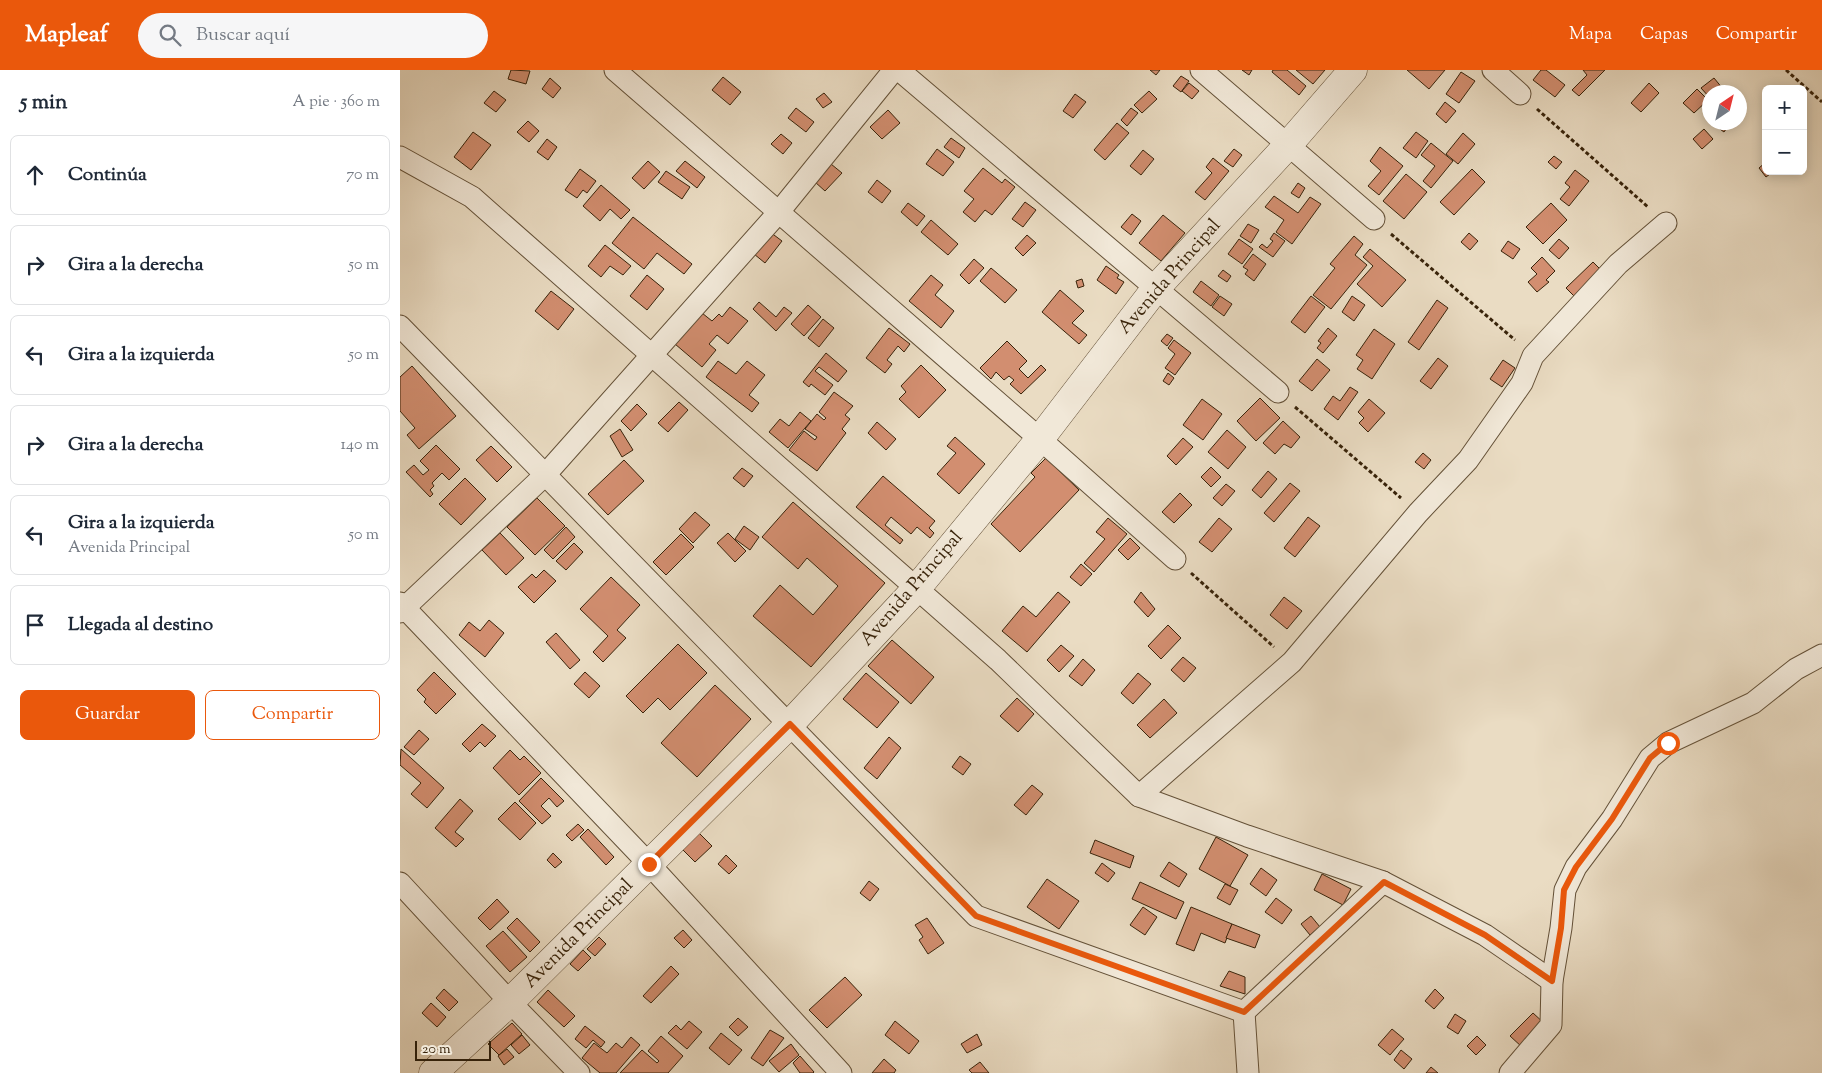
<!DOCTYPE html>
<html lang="es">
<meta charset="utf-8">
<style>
:root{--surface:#fff;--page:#f6f6f7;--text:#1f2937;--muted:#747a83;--line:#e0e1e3;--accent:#ea580c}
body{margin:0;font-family:"Sorts Mill Goudy",serif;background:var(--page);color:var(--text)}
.controls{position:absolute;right:15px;top:15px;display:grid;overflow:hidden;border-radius:8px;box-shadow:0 2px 12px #0003}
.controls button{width:45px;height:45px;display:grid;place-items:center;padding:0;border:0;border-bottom:1px solid var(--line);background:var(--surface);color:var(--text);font:25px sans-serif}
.compass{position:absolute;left:1302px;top:15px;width:45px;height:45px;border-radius:50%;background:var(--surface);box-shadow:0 2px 12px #0003;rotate:35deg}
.scale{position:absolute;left:15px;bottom:12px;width:76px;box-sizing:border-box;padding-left:5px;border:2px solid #38230a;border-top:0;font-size:14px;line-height:18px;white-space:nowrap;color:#38230a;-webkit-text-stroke:4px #f1e8d8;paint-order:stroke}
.stop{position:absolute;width:15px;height:15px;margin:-11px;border:4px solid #ea580c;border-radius:50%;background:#fff}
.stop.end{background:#ea580c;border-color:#fff;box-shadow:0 1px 5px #0008}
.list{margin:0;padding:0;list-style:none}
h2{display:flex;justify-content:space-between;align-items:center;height:65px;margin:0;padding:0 20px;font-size:21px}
h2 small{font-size:16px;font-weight:400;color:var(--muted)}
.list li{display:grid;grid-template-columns:32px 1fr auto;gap:15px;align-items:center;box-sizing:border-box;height:80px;margin:0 10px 10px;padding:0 10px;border:1px solid var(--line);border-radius:8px}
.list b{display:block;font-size:19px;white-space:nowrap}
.list p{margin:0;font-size:16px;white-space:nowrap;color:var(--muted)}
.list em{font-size:16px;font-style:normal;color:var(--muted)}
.actions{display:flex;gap:10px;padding:15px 20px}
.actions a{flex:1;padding:11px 0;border:1px solid var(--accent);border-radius:8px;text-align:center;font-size:18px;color:var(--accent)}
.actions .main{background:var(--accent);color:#fff}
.icon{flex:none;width:28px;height:28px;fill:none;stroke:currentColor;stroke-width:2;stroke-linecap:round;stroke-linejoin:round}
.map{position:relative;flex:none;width:1422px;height:1003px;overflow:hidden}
header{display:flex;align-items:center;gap:30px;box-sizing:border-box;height:70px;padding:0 25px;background:var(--accent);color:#fff}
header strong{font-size:24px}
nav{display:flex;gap:28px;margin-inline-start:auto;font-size:18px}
.search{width:350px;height:45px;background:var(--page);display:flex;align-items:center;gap:12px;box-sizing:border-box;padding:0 18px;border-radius:28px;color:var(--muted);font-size:19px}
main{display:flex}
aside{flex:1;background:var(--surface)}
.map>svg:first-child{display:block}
</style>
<header>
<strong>Mapleaf</strong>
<div class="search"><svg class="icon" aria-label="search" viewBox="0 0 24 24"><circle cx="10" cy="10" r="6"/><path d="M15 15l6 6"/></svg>Buscar aquí</div>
<nav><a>Mapa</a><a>Capas</a><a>Compartir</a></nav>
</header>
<main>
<aside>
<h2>5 min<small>A pie · 360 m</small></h2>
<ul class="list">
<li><svg class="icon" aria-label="ahead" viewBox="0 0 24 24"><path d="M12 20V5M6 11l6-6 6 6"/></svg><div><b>Continúa</b></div><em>70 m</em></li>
<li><svg class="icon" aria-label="right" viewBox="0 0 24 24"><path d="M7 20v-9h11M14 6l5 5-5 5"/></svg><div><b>Gira a la derecha</b></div><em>50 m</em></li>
<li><svg class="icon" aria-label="left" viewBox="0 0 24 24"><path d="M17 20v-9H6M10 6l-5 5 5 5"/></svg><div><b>Gira a la izquierda</b></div><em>50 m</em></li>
<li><svg class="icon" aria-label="right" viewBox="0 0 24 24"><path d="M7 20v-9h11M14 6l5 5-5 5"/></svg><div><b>Gira a la derecha</b></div><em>140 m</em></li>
<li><svg class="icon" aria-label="left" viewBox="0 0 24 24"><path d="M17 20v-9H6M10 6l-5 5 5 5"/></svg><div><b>Gira a la izquierda</b><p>Avenida Principal</p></div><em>50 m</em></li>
<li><svg class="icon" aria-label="arrive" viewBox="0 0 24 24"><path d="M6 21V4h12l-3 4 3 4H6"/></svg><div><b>Llegada al destino</b></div></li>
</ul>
<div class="actions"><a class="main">Guardar</a><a>Compartir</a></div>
</aside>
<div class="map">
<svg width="1422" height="1003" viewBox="0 0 1422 1003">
<rect width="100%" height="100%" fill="#eadcc3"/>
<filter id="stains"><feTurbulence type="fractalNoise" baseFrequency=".004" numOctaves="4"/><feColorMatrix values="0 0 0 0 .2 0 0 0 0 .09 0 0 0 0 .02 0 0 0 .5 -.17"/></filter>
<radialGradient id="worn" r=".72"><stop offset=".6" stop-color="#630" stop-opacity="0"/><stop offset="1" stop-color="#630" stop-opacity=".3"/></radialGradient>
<g fill="#d28e70" stroke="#38230a">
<path d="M111,0L130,1L126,14L108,9Z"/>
<path d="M750,0H760L756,5Z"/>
<path d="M842,0H852L849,5Z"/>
<path d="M873,0H887L906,16L899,25L872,2Z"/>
<path d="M896,0H925L913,14Z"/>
<path d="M1007,0H1045L1029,19Z"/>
<path d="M1141,0H1146L1165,15L1155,27L1133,10Z"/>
<path d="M1183,0H1205L1179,26L1172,20L1187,5Z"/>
<path d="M1061,2L1075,11L1059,33L1046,24Z"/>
<path d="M781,6L789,11L781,22L773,16Z"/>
<path d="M323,7L341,22L330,35L312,20Z"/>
<path d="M150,8L161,18L153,28L142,19Z"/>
<path d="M1314,8L1323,19L1319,22H1310V28L1301,18Z"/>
<path d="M789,13L799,21L792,29L782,21Z"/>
<path d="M1249,13L1259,23L1241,42L1231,33Z"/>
<path d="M1297,19L1308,30L1294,43L1283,33Z"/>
<path d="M94,21L106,30L96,42L84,33Z"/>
<path d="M749,21L757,29L742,43L734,35Z"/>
<path d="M424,23L432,32L423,38L416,29Z"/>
<path d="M675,24L686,32L673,48L663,41Z"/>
<path d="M1045,32L1056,41L1046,53L1036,44Z"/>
<path d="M396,38L414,52L406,62L388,48Z"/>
<path d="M731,38L738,43L727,56L721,50Z"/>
<path d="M488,40L500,53L482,69L470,57Z"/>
<path d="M128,51L139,61L129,72L117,62Z"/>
<path d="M1313,52H1331L1324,62L1313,54Z"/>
<path d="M717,53L729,63L705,90L694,80Z"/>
<path d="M1304,59L1313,69L1302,79L1293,69Z"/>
<path d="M73,62L91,75L71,100L54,87Z"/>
<path d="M1016,62L1028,71L1016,88L1003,78Z"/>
<path d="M1063,63L1075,74L1058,94L1046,84Z"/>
<path d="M381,64L392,73L383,84L371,74Z"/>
<path d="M551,68L565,78L559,88L544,77Z"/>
<path d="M147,69L157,77L148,90L137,82Z"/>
<path d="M1031,73L1053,91L1031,118L1023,111L1035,96L1021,85Z"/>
<path d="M980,77L1003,96L979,125L968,116L981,101L970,91Z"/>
<path d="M537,79L554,92L543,106L526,94Z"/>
<path d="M834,79L842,85L833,97L824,91Z"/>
<path d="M743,80L754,89L741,105L730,96Z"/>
<path d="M1154,86L1162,92L1156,99L1148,92Z"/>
<path d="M813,88L829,101L805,130L795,122L812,103L806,97Z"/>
<path d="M248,91L260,102L244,119L232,108Z"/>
<path d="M285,91L305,107L297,118L276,101Z"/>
<path d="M1366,92V101H1374L1366,107L1359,98Z"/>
<path d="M431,94L442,103L425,121L415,112Z"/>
<path d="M583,98L602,113L605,109L615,117L592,145L585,140L575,152L563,142L574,129L564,121Z"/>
<path d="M180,99L196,111L187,123L183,120L177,128L165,120Z"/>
<path d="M1072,99L1085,112L1054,145L1040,132Z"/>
<path d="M1175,100L1189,111L1169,136L1160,129L1170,117L1165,113Z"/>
<path d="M266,101L290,117L282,129L258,112Z"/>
<path d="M1006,104L1027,122L1004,149L983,131Z"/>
<path d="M477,110L491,121L482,133L468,122Z"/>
<path d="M898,113L905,118L899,128L891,123Z"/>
<path d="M201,115L230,140L221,149L210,139L200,151L183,136Z"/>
<path d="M874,126L898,143L910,127L921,134L892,174L876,162L884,150L865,137Z"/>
<path d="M625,132L636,140L623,157L612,149Z"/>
<path d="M508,133L525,146L517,156L501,142Z"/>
<path d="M1151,133L1167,150L1143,174L1126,157Z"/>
<path d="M732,144L741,151L731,165L721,157Z"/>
<path d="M763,145L785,163L761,191L739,173Z"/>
<path d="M233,147L292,194L284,204L257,183L244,199L212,173Z"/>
<path d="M531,150L558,174L548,185L521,162Z"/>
<path d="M848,154L859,160L851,173L840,166Z"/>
<path d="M370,162L382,171L365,193L354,184Z"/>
<path d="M874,163L885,171L873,187L859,177L862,174L867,178L873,171L870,169Z"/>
<path d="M1069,163L1078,171L1070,180L1061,172Z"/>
<path d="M627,165L636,173L623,186L615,178Z"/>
<path d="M954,166L963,174L955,185L967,195L931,239L913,225L935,198L930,194Z"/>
<path d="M839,169L853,179L842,194L828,184Z"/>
<path d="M1159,169L1169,178L1159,189L1149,180Z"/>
<path d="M1108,171L1120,179L1113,189L1101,181Z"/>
<path d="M205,175L231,196L223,205L210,196L201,207L188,196Z"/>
<path d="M970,179L1006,210L982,237L957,214L973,196L963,187Z"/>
<path d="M853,184L866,194L854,211L845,204L848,200L843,197Z"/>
<path d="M1142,187L1155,201L1146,210L1149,212L1137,222L1128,212L1137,204L1131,198Z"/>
<path d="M574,189L584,198L569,214L560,205Z"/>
<path d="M1193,192L1203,202L1175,227L1166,218Z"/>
<path d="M706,196L719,205L717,208L724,212L716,224L697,210Z"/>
<path d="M591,198L617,220L605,233L580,211Z"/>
<path d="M823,200L831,206L827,212L818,206Z"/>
<path d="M247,205L264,219L247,240L230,226Z"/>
<path d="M531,205L543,215L535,225L554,241L541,258L509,231Z"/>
<path d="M682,209L684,216L678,218L676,211Z"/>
<path d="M801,211L819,225L811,236L793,222Z"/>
<path d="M660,220L684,241L672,253L687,265L679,274L642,242Z"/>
<path d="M151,221L174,239L158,260L135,241Z"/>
<path d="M820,226L832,234L824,246L812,237Z"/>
<path d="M911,226L925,237L905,263L891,252Z"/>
<path d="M952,226L965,235L954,251L942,242Z"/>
<path d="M1037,230L1048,238L1019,280L1008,272Z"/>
<path d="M359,232L376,247L384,237L392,243L376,261L353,239Z"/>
<path d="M408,235L421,247L404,266L391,254Z"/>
<path d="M330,237L348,251L328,274L317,265L309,274L316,280L302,297L275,274L302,243L312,251L319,244L322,247Z"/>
<path d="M423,249L434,258L419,277L408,268Z"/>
<path d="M489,258L510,274L504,282L498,276L487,290L492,294L485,303L466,288Z"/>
<path d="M928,258L937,266L923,283L917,278L921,273L918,271Z"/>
<path d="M974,259L995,274L972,309L957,299L963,290L956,285Z"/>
<path d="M767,264L773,268L767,276L761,271Z"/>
<path d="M774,270L791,283L775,305L765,298L775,284L768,278Z"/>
<path d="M607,271L627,291L619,299L628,308L641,295L646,300L621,324L610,314L614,310L609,306L604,310L596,302L591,309L580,298Z"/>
<path d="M426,283L447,301L438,312L419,297L415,301L433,315L425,325L411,314L409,317L403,312Z"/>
<path d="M1038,288L1048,296L1031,319L1020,311Z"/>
<path d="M917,289L930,300L912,321L899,311Z"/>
<path d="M1103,290L1115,298L1102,317L1090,309Z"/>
<path d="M318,291L336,304L347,291L365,305L349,325L359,333L352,342L306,307Z"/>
<path d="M521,295L546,320L519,348L499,329L506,322L501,316Z"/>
<path d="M12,296L56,346L19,379L7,365L15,358L0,341V307Z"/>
<path d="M768,303L774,308L769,315L763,311Z"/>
<path d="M950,317L958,322L938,350L924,339L933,326L940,331Z"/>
<path d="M434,322L453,336L445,345L450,349L442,359L446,363L417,401L389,380L404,361L415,370L417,367L405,359L417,344L424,350L426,348L419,342Z"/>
<path d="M860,328L880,348L856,371L837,351Z"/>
<path d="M802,329L822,344L803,370L783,355Z"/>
<path d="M969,329L985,343L968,362L959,353L964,348L958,342Z"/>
<path d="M279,332L288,340L268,362L258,353Z"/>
<path d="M237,334L247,344L231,361L221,351Z"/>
<path d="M400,342L411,351L388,378L369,362L380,349L389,356Z"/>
<path d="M883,351L900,367L891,378L884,374L875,384L863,373Z"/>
<path d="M477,352L496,369L486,380L468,363Z"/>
<path d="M220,359L233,380L222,387L210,366Z"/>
<path d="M827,360L846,377L828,399L808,382Z"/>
<path d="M555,367L585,394L559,424L537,404L556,383L547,376Z"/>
<path d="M783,368L793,377L776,395L767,386Z"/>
<path d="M36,375L60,399L49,410L42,403L32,413L34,416L30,420L33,424L30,427L6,402L14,395L23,405L29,400L20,391Z"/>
<path d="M91,376L112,397L97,412L76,390Z"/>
<path d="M1023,383L1031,390L1024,399L1015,392Z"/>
<path d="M646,388L679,420L620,482L591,454L635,407L631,403Z"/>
<path d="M224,390L244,411L208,445L188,424Z"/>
<path d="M811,397L821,407L811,417L801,407Z"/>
<path d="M342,398L353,406L344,417L333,408Z"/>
<path d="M868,401L877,409L861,428L852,420Z"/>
<path d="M483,406L535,451L529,458L534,463L530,468L517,457L511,464L491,447L485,455L503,470L500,474L456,437Z"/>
<path d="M65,408L86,429L61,455L39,434Z"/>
<path d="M890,413L900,421L874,452L864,443Z"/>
<path d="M826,414L835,421L822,436L813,428Z"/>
<path d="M780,423L792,435L774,453L762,442Z"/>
<path d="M137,428L165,456L135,485L107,457Z"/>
<path d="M393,432L485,513L411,597L353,546L380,515L413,545L438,516L407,488L398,499L362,467Z"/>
<path d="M295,442L310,455L293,473L279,459Z"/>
<path d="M908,447L920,456L895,487L884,478Z"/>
<path d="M708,448L727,464L694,502L684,493L705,469L696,462Z"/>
<path d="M819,448L832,459L812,482L799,472Z"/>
<path d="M344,456L359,467L350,480L335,469Z"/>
<path d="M166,457L175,467L153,489L144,480Z"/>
<path d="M100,463L124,488L106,505L82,480Z"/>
<path d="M328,463L346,481L335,492L317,473Z"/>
<path d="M281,464L294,477L266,505L253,492Z"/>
<path d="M730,468L740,478L728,490L718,480Z"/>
<path d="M174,473L183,482L166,500L156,491Z"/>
<path d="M681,494L692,504L681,516L670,507Z"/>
<path d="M144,500L156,511L134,533L118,517L132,504L136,508Z"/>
<path d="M211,507L240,535L217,560L226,568L203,592L193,582L208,566L180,539Z"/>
<path d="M658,522L670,532L627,582L602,561L623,536L636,547Z"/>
<path d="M741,522L755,539L748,547L734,532Z"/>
<path d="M884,527L902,541L887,559L870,545Z"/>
<path d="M89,550L104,563L85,587L59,565L69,552L80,561Z"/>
<path d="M768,555L781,568L761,589L748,576Z"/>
<path d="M156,563L180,590L170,599L146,572Z"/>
<path d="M492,570L534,607L511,634L468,596Z"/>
<path d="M278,574L307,603L270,640L258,628L243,643L226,626Z"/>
<path d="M661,575L674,586L659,602L647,590Z"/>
<path d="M783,587L796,598L784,612L771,600Z"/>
<path d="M683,589L695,600L682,616L669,606Z"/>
<path d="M34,602L56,624L36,644L24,632L26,629L17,620Z"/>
<path d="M185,602L200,616L189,628L174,614Z"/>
<path d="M466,603L499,632L477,658L443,629Z"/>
<path d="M738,603L751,614L733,634L721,623Z"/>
<path d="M315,615L351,649L297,707L261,673Z"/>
<path d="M617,628L634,644L618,662L600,646Z"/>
<path d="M764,629L777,643L750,668L737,655Z"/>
<path d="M82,654L96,666L85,677L80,672L70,682L62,674Z"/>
<path d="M19,660L29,669L14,685L4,677Z"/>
<path d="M489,667L501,678L477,709L464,698Z"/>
<path d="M1,679L44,718L27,738L11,724L21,713L0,695Z"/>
<path d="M110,680L120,690L124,686L141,703L119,725L93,698Z"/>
<path d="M560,686L571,694L563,705L552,697Z"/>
<path d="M141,708L164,731L157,737L149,728L141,736L151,746L142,754L119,731Z"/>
<path d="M632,715L643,724L626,745L614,735Z"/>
<path d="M60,729L73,741L55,762L64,769L56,777L35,758Z"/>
<path d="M115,732L136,753L120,770L98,749Z"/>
<path d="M178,754L184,760L172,771L166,765Z"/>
<path d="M188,759L214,787L206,795L180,767Z"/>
<path d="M299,763L312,776L295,792L282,779Z"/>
<path d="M816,767L848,785L830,816L799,799Z"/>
<path d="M695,770L734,786L730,798L690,783Z"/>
<path d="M153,783L162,792L155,798L147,790Z"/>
<path d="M326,785L337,796L329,804L318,794Z"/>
<path d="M769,792L787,804L779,817L760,806Z"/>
<path d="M702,793L715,803L708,812L695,803Z"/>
<path d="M861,798L877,810L866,826L850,814Z"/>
<path d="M922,804L951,819L943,835L914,820Z"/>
<path d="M647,809L679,831L659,859L627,837Z"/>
<path d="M469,811L479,819L470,831L460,823Z"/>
<path d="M740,812L784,832L776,849L732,829Z"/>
<path d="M825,814L838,820L830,835L817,828Z"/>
<path d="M876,828L892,840L882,854L865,842Z"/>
<path d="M97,829L109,842L90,860L78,848Z"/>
<path d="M743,837L757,847L745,865L730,855Z"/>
<path d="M791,837L832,854L825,873L801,863L794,881L776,874Z"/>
<path d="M911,846L920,857L910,865L901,854Z"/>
<path d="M117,848L140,872L130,882L107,858Z"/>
<path d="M527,848L544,873L528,884L519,870L523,867L515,855Z"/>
<path d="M832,854L860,865L855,878L826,868Z"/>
<path d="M283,860L292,870L284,878L274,868Z"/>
<path d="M103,861L127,887L110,902L86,876Z"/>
<path d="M199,867L206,874L195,886L187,879Z"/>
<path d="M183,880L191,888L178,901L170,894Z"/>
<path d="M271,896L279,904L251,933L243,926Z"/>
<path d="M829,901L845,907V924L820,916Z"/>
<path d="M445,907L462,925L427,958L409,940Z"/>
<path d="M44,919L58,932L49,941L36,928Z"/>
<path d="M1035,919L1044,928L1034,939L1025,931Z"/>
<path d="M148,920L175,946L164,957L137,932Z"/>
<path d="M31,933L46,947L37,957L22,943Z"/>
<path d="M1133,943L1145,954L1122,977L1110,966Z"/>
<path d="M1055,944L1066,951L1058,964L1047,957Z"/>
<path d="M338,948L348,957L338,966L329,957Z"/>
<path d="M289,951L302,962L287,979L268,963L276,955L281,960Z"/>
<path d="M495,951L519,971L509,984L485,965Z"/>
<path d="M112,953L122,964L99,985L88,974Z"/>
<path d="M185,956L205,972L201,977L193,970L186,978L175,969Z"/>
<path d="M992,959L1004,969L990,985L978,975Z"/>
<path d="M370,960L384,968L363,996L351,988Z"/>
<path d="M321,963L342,980L329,995L309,978Z"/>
<path d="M577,964L582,975L567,983L561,974Z"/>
<path d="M122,965L130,975L119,984L111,975Z"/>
<path d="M261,966L283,986L268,1003H220L242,980L257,993L259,991L248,981Z"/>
<path d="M1077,966L1086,975L1076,985L1067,976Z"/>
<path d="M231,967L240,975L216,1003H200L182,988L194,973L207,983L216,973L222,978Z"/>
<path d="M391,974L399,985L379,1002L369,991Z"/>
<path d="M107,979L114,987L104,995L98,986Z"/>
<path d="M1001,980L1012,989L1004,999L994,990Z"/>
<path d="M400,986L414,1002L413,1003H400L393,993Z"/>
<path d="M484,989L496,1000L494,1003H472Z"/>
<path d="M580,992L589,1003H572L569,1000Z"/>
<path d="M1031,997L1038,1003H1026Z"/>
</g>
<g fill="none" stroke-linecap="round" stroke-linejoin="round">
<defs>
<g id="minor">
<path d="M215,0L640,369L775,489"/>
<path d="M499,0L878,322"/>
<path d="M801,0L974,149"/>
<path d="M1093,0L1120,24"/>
<path d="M0,87L72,127L598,590L739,726L847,766L983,812L1085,865L1152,911"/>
<path d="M0,256L576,846L844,942L848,1003"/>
<path d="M0,533L249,794L441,1003"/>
<path d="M0,542L145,405L378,143L494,0"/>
<path d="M739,726L892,592L1018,443L1068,390L1122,313L1133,286L1218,194L1266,153"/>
<path d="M0,813L110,932L179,1003"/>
<path d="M844,942L983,812"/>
<path d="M1110,1003L1151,955L1152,911L1161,858L1165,820L1176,797L1212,749L1250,688L1268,673L1353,633L1396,599L1422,585"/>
</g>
<path id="tertiary" d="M33,1003L110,932L390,654L517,518L640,369L756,218L888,75L953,0"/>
</defs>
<use href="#minor" stroke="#645138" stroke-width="23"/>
<use href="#tertiary" stroke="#645138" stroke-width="29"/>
<g stroke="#38230a" stroke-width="3" stroke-dasharray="4 2.5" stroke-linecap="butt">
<path d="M1386,0L1422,32"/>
<path d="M1137,39L1248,137"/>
<path d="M991,164L1115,270"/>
<path d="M895,337L1001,428"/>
<path d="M791,503L874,577"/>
</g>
<use href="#minor" stroke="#f1e8d8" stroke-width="21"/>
<use href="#tertiary" stroke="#f1e8d8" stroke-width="28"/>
</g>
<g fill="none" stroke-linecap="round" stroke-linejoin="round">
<path stroke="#ea580c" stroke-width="6" d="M249,794L390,654L576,846L844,942L984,812L1085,865L1152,911L1161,858L1164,820L1176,797L1212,749L1250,688L1268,673"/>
</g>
<g text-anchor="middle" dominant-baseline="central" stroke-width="4" stroke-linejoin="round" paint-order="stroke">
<g font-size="19" fill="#38230a" stroke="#f1e8d8">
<text transform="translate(770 207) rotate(-49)">Avenida Principal</text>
<text transform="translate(512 519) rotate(-49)">Avenida Principal</text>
<text transform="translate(179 864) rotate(-45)">Avenida Principal</text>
</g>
</g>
<rect width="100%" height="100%" filter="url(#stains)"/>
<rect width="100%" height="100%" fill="url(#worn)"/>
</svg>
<div class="controls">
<button>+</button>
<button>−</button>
</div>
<svg class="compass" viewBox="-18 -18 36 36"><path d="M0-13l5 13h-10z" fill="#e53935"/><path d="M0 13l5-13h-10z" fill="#747a83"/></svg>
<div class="scale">20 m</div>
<div class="stop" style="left:1268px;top:673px"></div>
<div class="stop end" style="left:249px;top:794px"></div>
</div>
</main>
